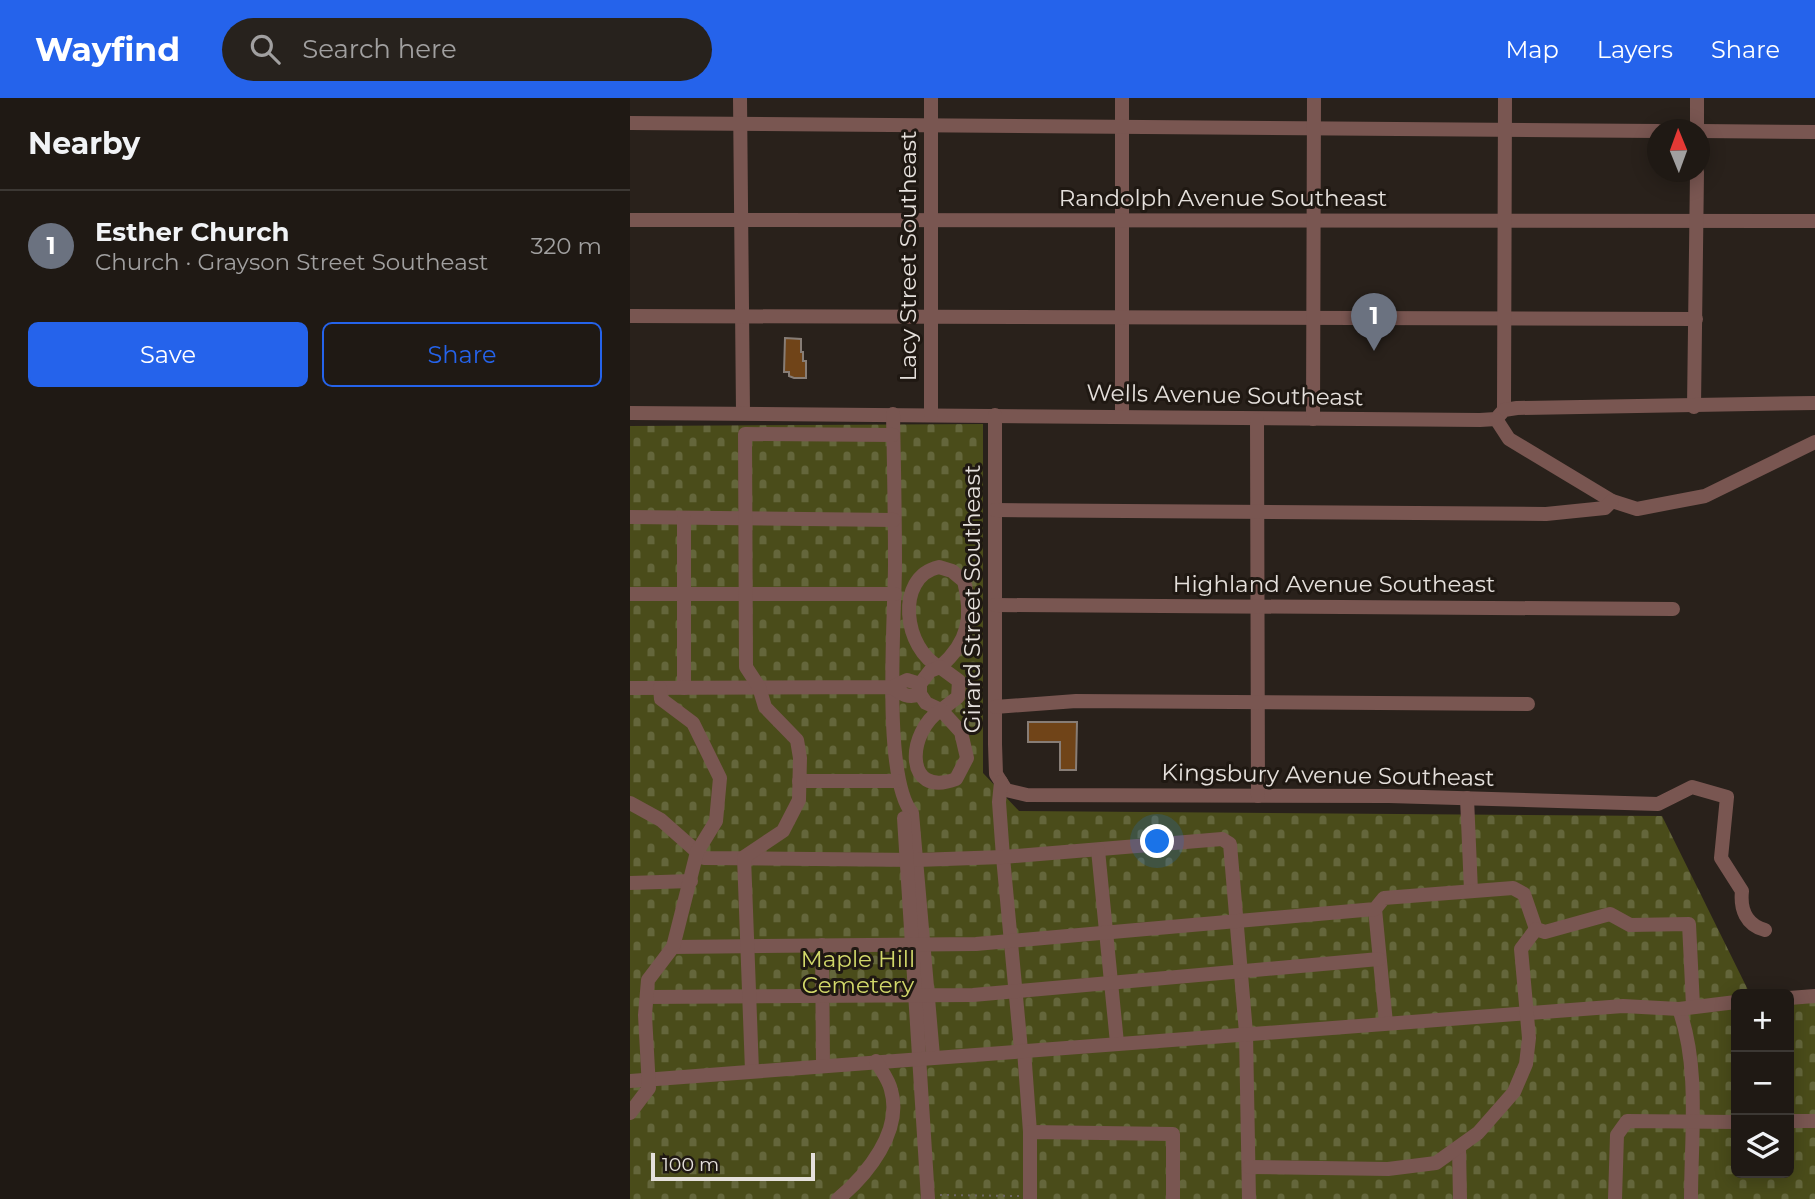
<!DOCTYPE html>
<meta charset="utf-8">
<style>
:root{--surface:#1f1914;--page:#27221d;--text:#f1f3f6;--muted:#a1a0a0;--line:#3c3834;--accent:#2563eb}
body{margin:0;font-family:Montserrat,sans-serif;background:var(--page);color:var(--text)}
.controls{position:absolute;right:21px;bottom:21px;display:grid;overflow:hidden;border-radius:10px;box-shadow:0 4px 18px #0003}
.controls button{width:63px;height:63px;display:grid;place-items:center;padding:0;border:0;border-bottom:2px solid var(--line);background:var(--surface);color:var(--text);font:35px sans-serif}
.compass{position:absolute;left:1017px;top:21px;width:63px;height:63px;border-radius:50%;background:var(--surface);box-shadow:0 4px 18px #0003;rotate:359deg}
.scale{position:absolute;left:21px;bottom:18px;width:164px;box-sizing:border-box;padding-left:7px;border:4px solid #e5e0dc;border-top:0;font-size:19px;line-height:24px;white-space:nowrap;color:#e5e0dc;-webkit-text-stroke:5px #1f1812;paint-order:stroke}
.you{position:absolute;left:528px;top:744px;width:24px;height:24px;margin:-18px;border:5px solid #fff;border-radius:50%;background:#1a73e8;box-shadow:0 0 0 10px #1a73e833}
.badge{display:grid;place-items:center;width:46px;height:46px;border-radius:50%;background:var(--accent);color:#fff;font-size:23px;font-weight:700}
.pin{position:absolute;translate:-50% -58px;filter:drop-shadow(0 2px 4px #0008)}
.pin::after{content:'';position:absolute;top:37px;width:24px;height:21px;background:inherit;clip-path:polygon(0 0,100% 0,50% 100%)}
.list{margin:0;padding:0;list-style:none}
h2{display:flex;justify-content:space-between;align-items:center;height:91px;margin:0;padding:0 28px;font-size:30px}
h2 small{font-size:23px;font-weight:400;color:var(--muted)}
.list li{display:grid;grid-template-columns:46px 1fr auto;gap:21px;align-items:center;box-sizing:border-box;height:112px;padding:0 28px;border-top:2px solid var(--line)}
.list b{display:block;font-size:26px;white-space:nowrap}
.list p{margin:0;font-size:23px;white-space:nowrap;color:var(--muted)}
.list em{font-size:23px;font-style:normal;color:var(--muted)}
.actions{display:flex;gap:14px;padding:21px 28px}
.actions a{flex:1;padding:16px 0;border:2px solid var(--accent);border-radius:10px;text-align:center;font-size:24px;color:var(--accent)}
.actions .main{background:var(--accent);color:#fff}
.icon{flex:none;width:38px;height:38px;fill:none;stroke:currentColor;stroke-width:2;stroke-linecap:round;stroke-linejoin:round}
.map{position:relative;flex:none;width:1185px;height:1101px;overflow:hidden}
header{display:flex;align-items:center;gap:42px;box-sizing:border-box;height:98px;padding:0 35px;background:var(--accent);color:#fff}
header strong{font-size:33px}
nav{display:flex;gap:38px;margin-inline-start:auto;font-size:24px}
.search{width:490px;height:63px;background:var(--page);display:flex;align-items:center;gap:18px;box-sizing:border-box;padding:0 24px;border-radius:38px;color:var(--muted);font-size:26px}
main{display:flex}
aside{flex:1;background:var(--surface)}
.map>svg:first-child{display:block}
</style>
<header>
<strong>Wayfind</strong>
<div class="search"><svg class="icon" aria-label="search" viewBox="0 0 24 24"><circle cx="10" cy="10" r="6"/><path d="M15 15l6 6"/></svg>Search here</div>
<nav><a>Map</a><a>Layers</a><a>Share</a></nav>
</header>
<main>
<aside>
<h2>Nearby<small></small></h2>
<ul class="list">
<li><span class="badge" style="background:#6b7280">1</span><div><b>Esther Church</b><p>Church · Grayson Street Southeast</p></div><em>320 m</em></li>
</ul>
<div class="actions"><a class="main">Save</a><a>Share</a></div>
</aside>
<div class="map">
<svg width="1185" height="1101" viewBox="0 0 1185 1101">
<defs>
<pattern id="cemetery-stones" width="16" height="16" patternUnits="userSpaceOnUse" patternTransform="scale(1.75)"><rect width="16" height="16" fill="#4a4c1a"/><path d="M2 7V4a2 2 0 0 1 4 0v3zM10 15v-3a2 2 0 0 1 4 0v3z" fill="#64663b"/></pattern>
</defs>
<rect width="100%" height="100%" fill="#29211b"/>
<path fill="url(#cemetery-stones)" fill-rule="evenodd" d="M353,326V675L389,713L1032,718L1119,894H1185V1101H0V328ZM1106,896H1159V1075H1106Z"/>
<g fill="#704418" stroke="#877d76" stroke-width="2">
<path d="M155,240L171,241V254H173V263H176V280H164L159,278V274H154Z"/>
<path d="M398,624H447L446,672H430V644H398Z"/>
</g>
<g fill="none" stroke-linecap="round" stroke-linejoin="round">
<path stroke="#6d6661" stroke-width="2" stroke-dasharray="2 5" stroke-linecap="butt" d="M310,1097L389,1098"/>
<g stroke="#795651" stroke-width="14">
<path d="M110,0L113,314"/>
<path d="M492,0V317"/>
<path d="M1067,0V32"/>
<path d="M0,25L1028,33"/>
<path d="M1070,33L1185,34"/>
<path d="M0,122L1185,123"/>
<path d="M0,218L1066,221"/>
<path d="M1064,309L1067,74"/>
<path d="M874,312L875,0"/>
<path d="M0,315L850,322L866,321L874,312L887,310L1185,305"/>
<path d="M263,316C264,366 265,416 265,466C265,518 252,679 282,715L303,958"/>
<path d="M301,316V0"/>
<path d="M365,317V646L366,676L376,692L397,697L759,698L1028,706L1062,689L1097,699L1091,760L1112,793C1110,811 1116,827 1135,832"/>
<path d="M683,321L684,0"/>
<path d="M866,321L879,341L982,403L1007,411L1075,398L1185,344"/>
<path d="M627,322L628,698"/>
<path d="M365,412L916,416L975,410L982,403"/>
<path d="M0,419L264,422"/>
<path d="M54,420V590"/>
<path d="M309,469L322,473L334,483C343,518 339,544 310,569C274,552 264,479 309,469Z"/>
<path d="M0,496H265"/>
<path d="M365,507L1043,511"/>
<path d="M290,586L300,573L310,569L329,583L328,599L311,612L296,605L290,596"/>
<path d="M0,590L262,589L277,582L290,586V596C279,601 271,596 262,589"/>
<path d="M365,609L446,603L898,606"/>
<path d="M311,612L331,634L337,660L326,681C273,701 277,633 311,612Z"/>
<path d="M169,683H268"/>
<path d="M371,684L369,704L373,759L391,952"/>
<path d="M837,700L841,793"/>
<path d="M0,705L31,722L74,760L287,762L373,759L592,741L600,746L616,935L619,1101"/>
<path d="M274,720L298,1101"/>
<path d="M468,752L487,945"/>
<path d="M0,785L61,783"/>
<path d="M745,811L756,925"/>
<path d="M192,847L193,967"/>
<path d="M43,849L346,846L745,811L754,800L883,790L894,796L906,831L915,834L980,816L1000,827L1059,826L1063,908"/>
<path d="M18,899L343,897L749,861"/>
<path d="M1159,900L1185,898"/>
<path d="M1049,911C1070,969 1061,1040 1061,1101"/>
<path d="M394,952L400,1034"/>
<path d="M122,973L114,759L153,733L169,702L170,660L167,642L135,609L129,589L116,569L115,336L263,337"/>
<path d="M0,983L993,908L1049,911L1106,904"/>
<path d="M0,1015L19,990L15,917L18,882L43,849L67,754L86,723L90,680L63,625L31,601L30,590"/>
<path d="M1159,1023H1185"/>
<path d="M829,1049L830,1101"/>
<path d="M619,1069L758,1071L806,1065L848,1035L884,994L896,966L899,940L891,851L906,831"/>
<path d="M208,1101C237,1077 273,1033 261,992C259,982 251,972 246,963"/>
<path d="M400,1101V1034L543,1036V1101"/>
<path d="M985,1101L987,1037L997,1023L1106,1024"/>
</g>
</g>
<g text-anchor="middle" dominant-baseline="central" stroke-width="6" stroke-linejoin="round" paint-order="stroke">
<g font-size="23" fill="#e5e0dc" stroke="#1f1812">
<text x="593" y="100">Randolph Avenue Southeast</text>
<text transform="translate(278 158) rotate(-90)">Lacy Street Southeast</text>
<text transform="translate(595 297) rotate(1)">Wells Avenue Southeast</text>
<text x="704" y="486">Highland Avenue Southeast</text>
<text transform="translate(342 501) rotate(-90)">Girard Street Southeast</text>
<text transform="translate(698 677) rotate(1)">Kingsbury Avenue Southeast</text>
</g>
<g font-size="23" fill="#d2d86a" stroke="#1f1812">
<text x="228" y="861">Maple Hill<tspan x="228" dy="26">Cemetery</tspan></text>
</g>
</g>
</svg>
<div class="controls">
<button>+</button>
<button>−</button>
<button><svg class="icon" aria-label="layers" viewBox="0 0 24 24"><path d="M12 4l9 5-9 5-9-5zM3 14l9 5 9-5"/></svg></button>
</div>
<svg class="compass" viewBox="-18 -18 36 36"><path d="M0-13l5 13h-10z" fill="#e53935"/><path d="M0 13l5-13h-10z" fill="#a1a0a0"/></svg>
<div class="scale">100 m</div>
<div class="you"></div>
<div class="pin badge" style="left:744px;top:253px;background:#6b7280">1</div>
</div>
</main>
